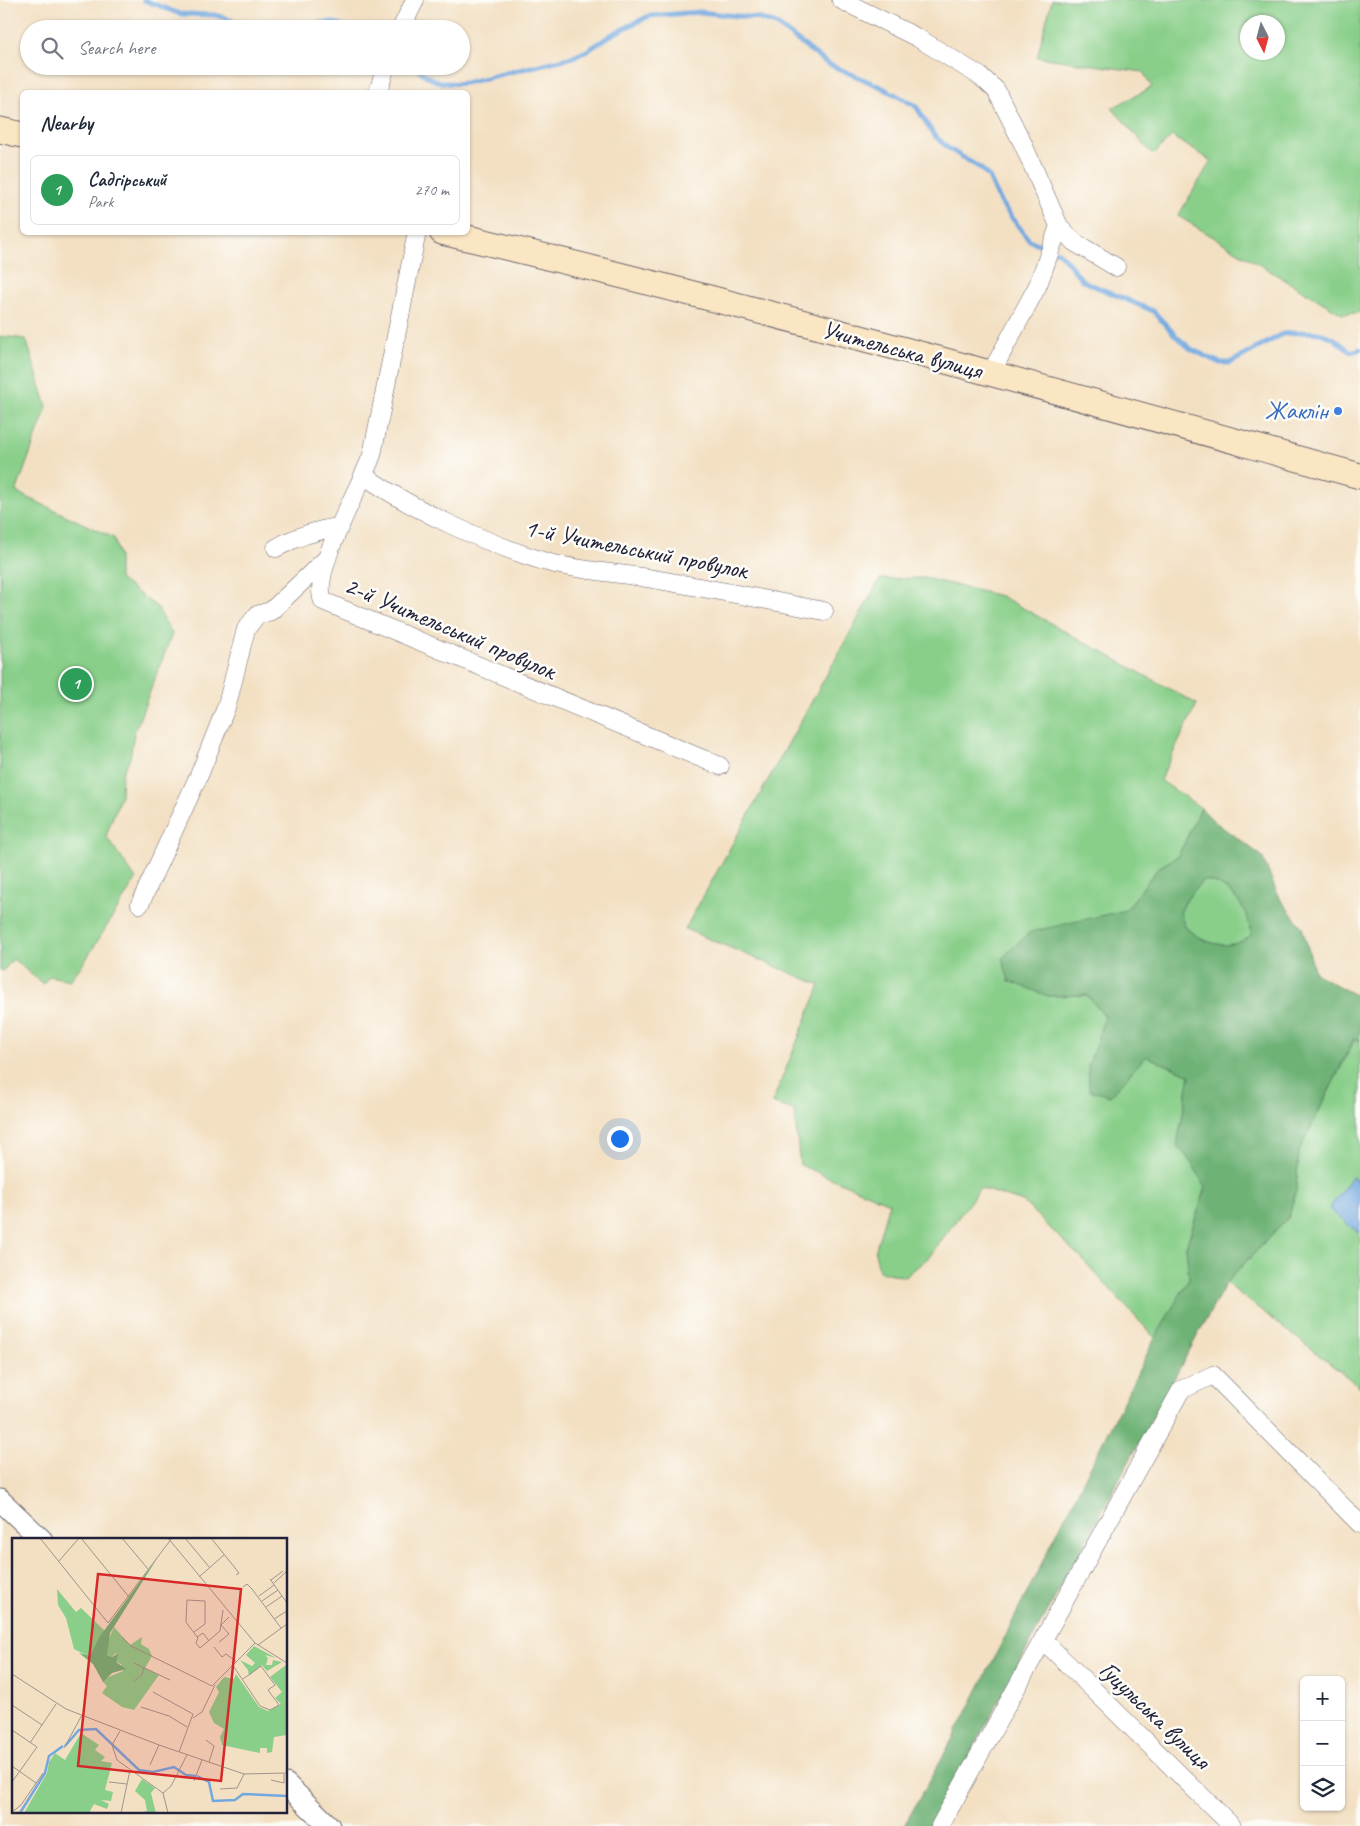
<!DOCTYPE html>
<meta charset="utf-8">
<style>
:root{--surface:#fff;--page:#f6f6f7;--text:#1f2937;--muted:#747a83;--line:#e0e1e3;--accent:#b5179e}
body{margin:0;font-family:Caveat,sans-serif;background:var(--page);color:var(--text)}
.controls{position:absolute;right:15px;bottom:15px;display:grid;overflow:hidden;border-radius:8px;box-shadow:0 1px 4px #0004}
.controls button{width:45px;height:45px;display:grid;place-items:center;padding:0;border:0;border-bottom:1px solid var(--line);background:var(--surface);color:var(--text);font:25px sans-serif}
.compass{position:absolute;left:1240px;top:15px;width:45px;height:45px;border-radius:50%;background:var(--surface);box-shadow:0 1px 4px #0004;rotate:174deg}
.you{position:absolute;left:619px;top:1138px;width:18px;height:18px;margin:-12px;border:4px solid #fff;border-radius:50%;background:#1a73e8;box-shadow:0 0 0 8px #1a73e833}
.badge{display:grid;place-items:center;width:32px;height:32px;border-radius:50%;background:var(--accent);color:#fff;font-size:16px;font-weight:700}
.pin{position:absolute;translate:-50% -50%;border:2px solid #fff;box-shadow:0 1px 5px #0006}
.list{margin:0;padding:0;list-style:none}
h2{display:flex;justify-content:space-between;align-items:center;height:65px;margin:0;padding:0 20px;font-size:21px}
h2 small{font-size:16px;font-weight:400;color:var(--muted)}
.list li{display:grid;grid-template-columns:32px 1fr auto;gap:15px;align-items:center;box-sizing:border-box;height:70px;margin:0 10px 10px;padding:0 10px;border:1px solid var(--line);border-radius:8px}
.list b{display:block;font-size:19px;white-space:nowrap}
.list p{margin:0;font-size:16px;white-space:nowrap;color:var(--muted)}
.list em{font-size:16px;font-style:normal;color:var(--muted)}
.icon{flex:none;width:28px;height:28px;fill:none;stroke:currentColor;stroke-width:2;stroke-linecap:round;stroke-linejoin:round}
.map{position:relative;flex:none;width:1360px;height:1826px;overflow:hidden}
.search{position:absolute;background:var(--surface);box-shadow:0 1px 4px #0004;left:20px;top:20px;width:450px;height:55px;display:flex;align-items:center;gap:12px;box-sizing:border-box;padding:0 18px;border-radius:28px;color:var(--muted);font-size:19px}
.panel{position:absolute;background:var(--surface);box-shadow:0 1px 4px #0004;left:20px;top:90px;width:450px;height:145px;border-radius:8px}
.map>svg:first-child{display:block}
</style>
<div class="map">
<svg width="1360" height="1826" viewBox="0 0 1360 1826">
<rect width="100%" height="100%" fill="#fdfcf7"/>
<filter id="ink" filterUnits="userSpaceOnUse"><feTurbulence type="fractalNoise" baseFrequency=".02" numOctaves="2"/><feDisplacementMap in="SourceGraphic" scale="10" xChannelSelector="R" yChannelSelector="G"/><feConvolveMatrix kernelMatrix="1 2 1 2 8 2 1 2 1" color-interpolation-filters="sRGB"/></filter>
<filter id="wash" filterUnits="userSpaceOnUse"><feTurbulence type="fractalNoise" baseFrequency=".0096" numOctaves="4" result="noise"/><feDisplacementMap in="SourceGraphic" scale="20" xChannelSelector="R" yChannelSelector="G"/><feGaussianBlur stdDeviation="1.12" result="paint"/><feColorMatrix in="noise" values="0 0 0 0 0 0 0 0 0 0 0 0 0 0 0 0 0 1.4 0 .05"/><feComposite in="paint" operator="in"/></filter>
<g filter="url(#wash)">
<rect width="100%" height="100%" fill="#f3e0c3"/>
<g fill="#89cf8a" stroke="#567862" fill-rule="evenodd">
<path d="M1052,0H1360V310L1358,313L1342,314L1178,216L1211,161L1172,136L1153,155L1112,108L1152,87L1143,72L1037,57ZM1248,22H1278V52H1248Z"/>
<path d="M0,336L26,339L47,407L16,492L114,538L119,557V579L157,607L172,634L134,733L130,758L122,773L121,795L106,836L136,879L85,961L70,980L49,976L43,984L13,959L3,971L0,970Z"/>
<path d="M925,578L1001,596L1197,704L1160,780L1201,808L1178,856L1158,868L1126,910L1097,917L1048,996L1087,995L1105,1017L1099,1039L1110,1096L1146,1056L1190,1075L1178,1145L1193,1165L1206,1187L1186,1246L1190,1279L1155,1338L1085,1262L1023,1202L980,1188L929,1257L905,1277L879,1271L875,1252L889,1203L800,1165L794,1110L772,1103L820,985L685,929L880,579Z"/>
<path d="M1203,880C1230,883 1249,909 1251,935C1233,952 1202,945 1186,927C1183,924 1182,917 1180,913L1186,900Z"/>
<path d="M1355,1039L1360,1041V1183L1353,1177L1329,1209L1360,1234V1387L1226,1283L1289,1217L1296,1190L1299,1151Z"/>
</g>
<path fill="#6eb276" stroke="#486a58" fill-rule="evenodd" d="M1201,808L1215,822L1262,856L1279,898L1302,927L1315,973L1360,998V1041L1354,1039L1299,1151L1296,1190L1289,1216L1226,1283L931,1826H904L963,1720L1155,1338L1189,1279L1186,1247L1206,1188L1193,1165L1177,1145L1190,1075L1146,1056L1110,1096L1089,1090L1088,1066L1105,1016L1087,995L1048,996L1009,981L1002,958L1030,932L1126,910L1158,868L1178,856ZM1203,880C1230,883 1249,909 1251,935C1233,952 1202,945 1186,927C1183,924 1182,917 1180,913L1186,900Z"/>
<path fill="#72a8e0" stroke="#4a658e" d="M1352,1177L1360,1183V1234L1329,1209Z"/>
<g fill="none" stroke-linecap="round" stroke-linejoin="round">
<g stroke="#72a8e0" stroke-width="5">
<path d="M144,0L180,14L214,15L226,18"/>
<path d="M230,20L245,29"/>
<path d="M310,29C324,18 335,22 349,29"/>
<path d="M415,66C430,82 444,85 465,83L573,57L587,51L611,35L649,16L700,12L757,18L776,24L828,64L881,87L916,106L933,134L948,148L980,168L989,177L1000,202L1029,240L1060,253L1083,281L1153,311L1177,337L1191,349L1220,363H1230L1283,334L1303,332L1320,333L1333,338L1351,352L1360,349"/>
</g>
</g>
</g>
<g filter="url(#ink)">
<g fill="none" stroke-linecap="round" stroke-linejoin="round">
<defs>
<g id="minor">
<path d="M841,0L918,38L980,76L996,90L1023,144L1059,226L1038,285L991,373"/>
<path d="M401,29L415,0"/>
<path d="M378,92L386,66"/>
<path d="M1059,226L1074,242L1116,267"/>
<path d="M417,232L372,455C361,486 310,572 323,601L720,766"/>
<path d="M365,476C411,509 488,544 543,561C574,570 609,572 641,577C702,587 763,599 824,611"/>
<path d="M276,548C297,536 316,530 340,527"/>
<path d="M140,904L200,773L227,705L246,629L257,615L271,611L327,558"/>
<path d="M1043,1640L1232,1826"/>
<path d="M940,1826L1181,1390L1213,1375L1360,1524"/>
</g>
<g id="tertiary">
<path d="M0,1500L42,1540"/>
<path d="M286,1784L329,1826"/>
</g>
<g id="secondary">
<path d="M0,130L22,135"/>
<path d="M442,232C750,304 1055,391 1360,476"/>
</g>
</defs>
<use href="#minor" stroke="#6b646b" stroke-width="19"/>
<use href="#tertiary" stroke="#6b646b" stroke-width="23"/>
<use href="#secondary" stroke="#6b646b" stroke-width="27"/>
<use href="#minor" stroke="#fff" stroke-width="18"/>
<use href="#tertiary" stroke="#fff" stroke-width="21"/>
<use href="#secondary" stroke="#fbe6c4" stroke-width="25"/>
</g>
</g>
<circle fill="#3f7fe0" stroke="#fdfcf7" stroke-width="2" cx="1338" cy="411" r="5"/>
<g text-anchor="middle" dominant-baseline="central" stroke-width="5" stroke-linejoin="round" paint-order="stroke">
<g font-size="25" fill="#22223b" stroke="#fdfcf7">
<text transform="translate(902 350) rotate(15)">Учительська вулиця</text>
<text transform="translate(636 549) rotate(11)">1-й Учительський провулок</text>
<text transform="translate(450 628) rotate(23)">2-й Учительський провулок</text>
<text transform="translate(1155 1715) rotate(44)">Гуцульська вулиця</text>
</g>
<g font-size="25" fill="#366cbe" stroke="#fdfcf7" text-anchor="end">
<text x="1328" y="411">Жаклін</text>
</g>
</g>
<g transform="translate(12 1538)">
<rect width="275" height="275" fill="#f3e0c3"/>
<path d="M45,51L64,74L69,70L94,94L86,101L78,119L62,111L54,80L46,67ZM102,89L118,107L130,99L129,106L137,111L140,118L133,130L147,137L122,172L110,169L90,155L95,148L91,144L94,140L111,133L109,126L104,124V115L100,119L95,117V105ZM242,108L264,120L253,117L256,120L254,127H260L261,122L270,124L255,133L250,127L237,138L236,132L228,122L240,128L243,125L234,117ZM274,127L275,197L262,199L260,214L255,215V210H248V215L210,207L208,199L212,191L202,185L197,174L207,154L204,149L212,139L222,141L224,136L247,169L256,173L269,166L263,160L270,154L258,139ZM69,195L87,207L83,212L93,219L89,223L100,225L93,252L101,254L99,263L89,262L97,266L95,271L82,266L78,273L81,275H12L35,235L37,224L43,215L53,222ZM130,241L143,250L139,255L144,275H126L135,273L133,262L123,253Z" fill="#89cf8a"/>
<path d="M146,19L98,95L95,117L100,119L106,116L104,124L114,131L100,135L91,144L81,126L67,115L78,118L86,101Z" fill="#6eb276"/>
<path fill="none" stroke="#72a8e0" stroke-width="2.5" d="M53,208L67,192L84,191L127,232L141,234L162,229L174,237L184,238M185,238L197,244L201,263L223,262L231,256L275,258M8,275L33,235L37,218L51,208"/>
<path fill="none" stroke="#9f948d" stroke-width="1" d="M28,0L96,85L160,0M69,0L117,59M110,0L136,31M156,0L243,105L275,125M173,0L198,30M199,0L227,35L224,37M47,23L67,0M187,39L212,17M258,41L275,65M259,42L271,33M262,45L275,33M231,49L235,46L240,51L269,90M247,58L262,47M250,63L266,52M254,69L270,58M262,81L275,73M182,94L193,86V63L175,62L174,83V84L176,87L186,100L184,105L188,110L208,93L211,72M110,99L119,108L200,148L243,105M185,99L191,95L197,103M207,104L217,96L209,87L217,79M246,107L275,86M202,109L210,119L214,116L225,124M122,125L158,142M222,129L248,168L258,172L267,167L256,152L263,147L249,128L231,141M0,136L54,171L147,207L232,236L275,235M122,143L130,137L132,129M141,154L181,176L167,214M0,167L30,187M129,169L157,178L175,189M181,180L190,174L203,147M0,192L25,209L0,244M108,193L100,207L105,222L151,255L156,275M194,202L202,208L197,224M18,205L44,166M52,210L70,177M138,227L147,207M0,228L24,245M259,242L272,245V236M182,243L190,222M97,244L115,246M208,251L225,250L232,236M151,255L159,248L175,217M0,274L9,267L31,235M109,275L118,232"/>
<path fill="#d62828" fill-opacity="0.15" stroke="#d62828" stroke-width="2.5" d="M86,36L229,51L209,243L66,228Z"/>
<rect width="275" height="275" fill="none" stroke="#22223b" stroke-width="2.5"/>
</g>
</svg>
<div class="controls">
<button>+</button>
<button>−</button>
<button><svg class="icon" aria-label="layers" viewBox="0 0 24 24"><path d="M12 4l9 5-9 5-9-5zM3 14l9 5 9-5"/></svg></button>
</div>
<svg class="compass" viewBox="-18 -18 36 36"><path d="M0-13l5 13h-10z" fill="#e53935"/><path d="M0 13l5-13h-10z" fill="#747a83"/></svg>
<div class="you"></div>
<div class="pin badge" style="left:76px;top:684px;background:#2e9e5b">1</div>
<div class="search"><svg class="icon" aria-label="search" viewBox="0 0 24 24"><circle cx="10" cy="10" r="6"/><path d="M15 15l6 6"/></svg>Search here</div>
<section class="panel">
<h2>Nearby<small></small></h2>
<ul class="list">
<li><span class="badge" style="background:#2e9e5b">1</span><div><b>Садгірський</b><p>Park</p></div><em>270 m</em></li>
</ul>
</section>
</div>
